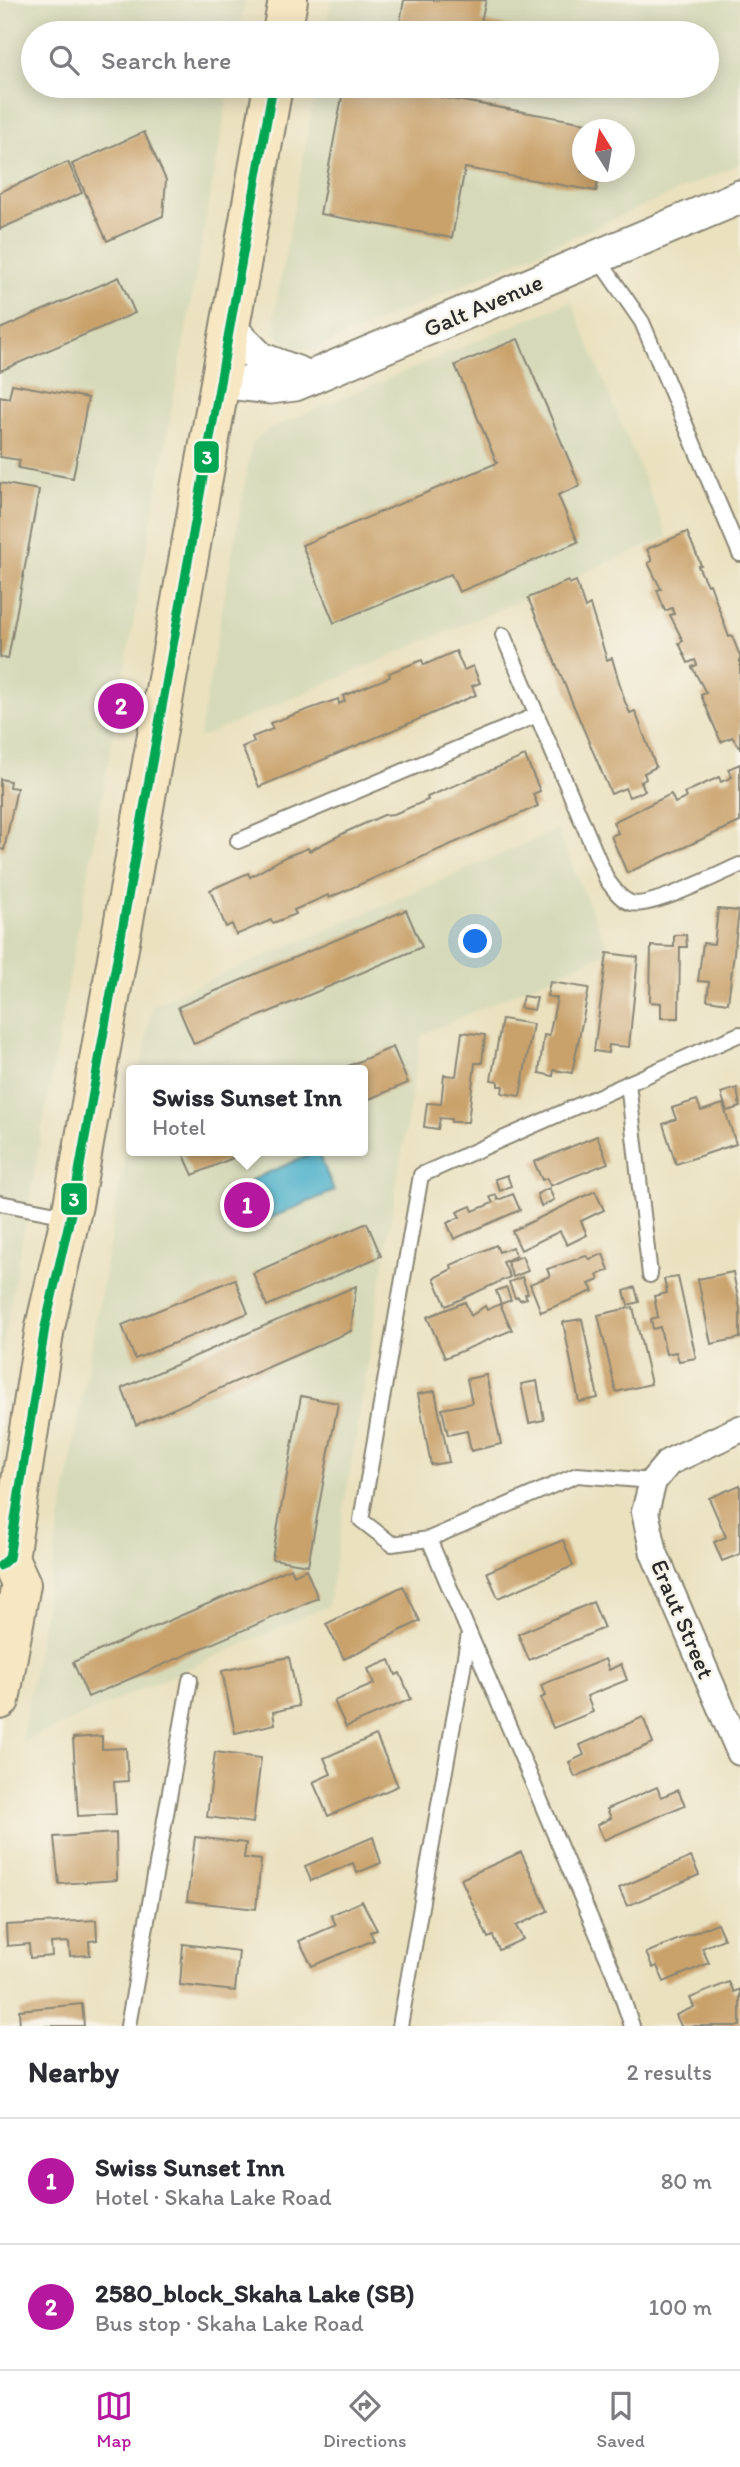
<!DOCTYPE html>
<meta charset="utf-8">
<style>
:root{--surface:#fff;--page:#f7f7f7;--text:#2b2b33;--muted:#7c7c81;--line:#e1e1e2;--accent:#b5179e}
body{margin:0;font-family:Itim,sans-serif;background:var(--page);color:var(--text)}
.compass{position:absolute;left:572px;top:119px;width:63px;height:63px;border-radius:50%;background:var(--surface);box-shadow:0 4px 18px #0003;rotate:349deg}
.you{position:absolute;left:476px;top:942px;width:24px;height:24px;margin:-18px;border:5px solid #fff;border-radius:50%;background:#1a73e8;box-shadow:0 0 0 10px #1a73e833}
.badge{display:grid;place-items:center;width:46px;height:46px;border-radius:50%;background:var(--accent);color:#fff;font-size:23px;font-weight:700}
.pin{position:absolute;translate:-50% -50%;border:4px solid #fff;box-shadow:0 2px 7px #0006}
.popup{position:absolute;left:126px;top:1065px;width:242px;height:91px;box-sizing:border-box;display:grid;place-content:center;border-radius:7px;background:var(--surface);filter:drop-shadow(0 2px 5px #0005);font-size:23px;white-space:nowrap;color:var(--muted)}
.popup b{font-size:26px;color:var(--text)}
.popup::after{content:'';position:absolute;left:50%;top:100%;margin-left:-14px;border:14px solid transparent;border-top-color:var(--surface)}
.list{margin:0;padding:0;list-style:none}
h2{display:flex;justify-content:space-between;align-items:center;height:91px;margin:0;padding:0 28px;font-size:30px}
h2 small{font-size:23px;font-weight:400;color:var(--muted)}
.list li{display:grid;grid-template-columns:46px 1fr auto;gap:21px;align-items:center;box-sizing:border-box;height:126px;padding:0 28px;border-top:2px solid var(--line)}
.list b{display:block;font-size:26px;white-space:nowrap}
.list p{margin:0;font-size:23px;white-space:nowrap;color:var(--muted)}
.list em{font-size:23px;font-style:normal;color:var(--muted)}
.icon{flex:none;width:38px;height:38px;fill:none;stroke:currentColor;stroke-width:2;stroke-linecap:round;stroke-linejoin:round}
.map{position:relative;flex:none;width:740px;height:2026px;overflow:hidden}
.search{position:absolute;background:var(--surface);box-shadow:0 4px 18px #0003;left:21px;right:21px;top:21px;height:77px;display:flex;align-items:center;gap:18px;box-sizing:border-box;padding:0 24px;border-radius:38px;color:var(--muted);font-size:26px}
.sheet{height:343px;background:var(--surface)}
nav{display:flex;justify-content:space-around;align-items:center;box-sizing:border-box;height:98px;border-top:2px solid var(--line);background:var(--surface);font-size:19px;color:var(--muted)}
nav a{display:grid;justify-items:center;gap:4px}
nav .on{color:var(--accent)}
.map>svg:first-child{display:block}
</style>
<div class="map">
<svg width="740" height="2026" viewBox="0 0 740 2026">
<rect width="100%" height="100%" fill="#f7f3e8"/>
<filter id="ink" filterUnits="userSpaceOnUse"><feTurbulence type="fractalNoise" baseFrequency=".0143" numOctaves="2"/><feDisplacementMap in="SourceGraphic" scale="14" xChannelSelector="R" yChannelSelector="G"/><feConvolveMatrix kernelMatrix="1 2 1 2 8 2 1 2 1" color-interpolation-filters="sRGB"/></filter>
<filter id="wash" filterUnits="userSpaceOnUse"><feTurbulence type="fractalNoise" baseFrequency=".00686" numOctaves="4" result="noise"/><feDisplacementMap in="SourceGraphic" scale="28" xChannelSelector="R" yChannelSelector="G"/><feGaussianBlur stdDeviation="1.57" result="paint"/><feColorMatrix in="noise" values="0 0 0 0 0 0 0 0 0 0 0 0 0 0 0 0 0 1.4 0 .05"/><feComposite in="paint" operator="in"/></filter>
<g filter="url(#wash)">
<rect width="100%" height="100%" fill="#eae1bf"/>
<g fill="#d7daba" fill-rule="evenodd">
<path d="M0,0H245L239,33H33V86H230L0,1363Z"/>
<path d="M331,0H740V164L313,350L292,348L273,333L278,329L274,316L316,86H707V33H325ZM582,130H624V172H582Z"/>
<path d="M571,301L668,537L199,738L252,443L267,430Z"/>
<path d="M557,830L609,951L421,1035L328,1606L21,1743L131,1122L132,1151H362V1070H141L152,1005Z"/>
</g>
<path fill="#4bb0ca" stroke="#3b6e7a" stroke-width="2" d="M318,1151L334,1191L266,1220L251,1180Z"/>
<g id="blocks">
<g fill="#c9a16b">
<path d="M404,0H486L481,21L512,27L510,33H398Z"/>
<path d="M344,86H379L608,127L582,130V172H600L596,191L465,168L452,238L320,214Z"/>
<path d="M435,86H500L498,99Z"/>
<path d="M144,132L166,180L163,216L107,241L72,164Z"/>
<path d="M68,162L82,193L0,229V192Z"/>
<path d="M119,277L135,313L0,371V329Z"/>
<path d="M518,339L580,486L558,495L578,542L459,592L451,574L334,623L302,545L497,463L455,365Z"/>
<path d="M12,384L88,398L73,478L18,468L20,460L0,457V396L9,398Z"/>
<path d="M0,483L39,490L8,659L0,657Z"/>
<path d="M687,532L701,565L698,566L707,585L710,584L729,637L732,636L740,656V748L732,737L721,742L701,695L706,693L692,667L697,665L695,660L688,663L679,643L683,641L670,615L674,614L672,608L665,611L657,590L661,589L648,563L652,561L647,549Z"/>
<path d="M568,581L569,584L576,581L585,608L590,605L607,660L612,658L625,702L630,713L635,711L656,767L644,773L646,779L641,782L645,791L629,797L625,788L611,794L528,598Z"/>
<path d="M456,651L464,670L473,666L480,683L472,686L476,695L259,787L242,747L254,742L252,737L273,729L270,723L338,699L339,704L345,701L343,696L390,677L389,673L422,660L424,665Z"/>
<path d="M525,756L540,791L533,794L538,806L329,898L328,895L294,910L296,914L273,923L271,920L236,935L232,924L226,927L210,890L248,873L250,877L285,857L308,848L309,851L348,831L384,815L394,814L428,800L427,797Z"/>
<path d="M740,764V822L627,873L611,836L618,833L613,822L671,794L675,803L686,798L684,793L719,777L721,782L732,777L728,769Z"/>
<path d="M0,779L10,781L9,787L17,788L4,850L0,849Z"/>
<path d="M718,909L739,911L728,1003L707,1000L709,982L698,981L703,943L714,944Z"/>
<path d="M406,910L422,947L194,1044L178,1007Z"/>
<path d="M674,935H686L687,947H680L679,1018H661V1003L650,1002L651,946L674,947Z"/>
<path d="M607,953L638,957L629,1047L609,1045L608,1053L594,1051Z"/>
<path d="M550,982L589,988L572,1073L554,1070L553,1076L539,1073L544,1035L549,1036L557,998L547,996Z"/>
<path d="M523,996L537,998L534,1010L520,1008Z"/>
<path d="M502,1019L533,1024L520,1096L502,1093L503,1086H498V1081L491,1080Z"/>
<path d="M462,1032L485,1035L482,1063H475L468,1122H451V1119L440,1118L438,1129L424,1127L427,1103L441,1104L444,1075L456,1076Z"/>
<path d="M393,1047L408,1083L362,1102V1070H339Z"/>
<path d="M737,1088L740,1107L727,1111L721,1093Z"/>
<path d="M697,1100L701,1111L723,1104L736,1144L676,1164L663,1124L676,1119L672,1108Z"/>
<path d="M597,1136L608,1163L550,1186L547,1178L542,1180L534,1162Z"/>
<path d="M182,1151H249L193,1175Z"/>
<path d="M507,1175L511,1186L500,1191L495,1179Z"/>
<path d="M549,1188L554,1200L541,1206L537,1194Z"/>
<path d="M595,1191L604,1210L581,1221L587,1235L567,1245L560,1231L521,1250L512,1231Z"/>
<path d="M513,1194L520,1210L454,1239L447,1223L460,1217L457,1212L471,1206L473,1211L493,1203L490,1197L496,1195L498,1200Z"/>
<path d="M367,1223L381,1256L267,1306L253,1273Z"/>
<path d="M496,1245L499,1252L512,1247L516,1256L503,1262L510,1277L446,1306L434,1278L452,1269L451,1265Z"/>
<path d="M603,1254L609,1270L597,1275L599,1280L589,1284L593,1291L541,1312L530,1284L550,1276L547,1269L586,1256L590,1259Z"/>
<path d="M522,1256L528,1271L513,1277L507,1262Z"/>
<path d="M733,1272L740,1309V1338L711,1344L698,1279Z"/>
<path d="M522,1277L528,1293L525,1294L527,1298L520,1300L518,1297L515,1298L509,1282Z"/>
<path d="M678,1277L696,1358L679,1361L676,1352L666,1354L660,1327L653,1329L651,1319L658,1317L654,1296L667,1293L664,1279Z"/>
<path d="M235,1279L248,1313L135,1359L122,1325Z"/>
<path d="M356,1286L351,1331L136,1425L122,1388Z"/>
<path d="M506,1287L511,1300L501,1304L496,1291Z"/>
<path d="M635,1287L639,1302L628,1305L624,1291Z"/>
<path d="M465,1302L471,1316L485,1306L487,1310L500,1304L512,1330L445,1358L427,1317Z"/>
<path d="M633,1307L651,1384L616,1392L598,1315Z"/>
<path d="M582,1319L598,1398L579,1402L563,1322Z"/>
<path d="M486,1375L501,1444L471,1451L467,1431L448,1435L442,1409L472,1403L467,1379Z"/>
<path d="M537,1381L544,1420L529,1423L521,1384Z"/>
<path d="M435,1391L449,1462L431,1465L418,1394Z"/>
<path d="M301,1396L338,1403L308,1565L272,1559Z"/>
<path d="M740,1485V1554L722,1561L714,1542L726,1537L709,1498Z"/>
<path d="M563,1540L573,1566L498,1598L487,1572Z"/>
<path d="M291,1568L294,1575L306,1569L318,1598L88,1697L73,1662Z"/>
<path d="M403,1586L420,1621L344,1659L326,1624Z"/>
<path d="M593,1602L604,1628L529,1660L518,1634Z"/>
<path d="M289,1657L299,1706L273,1712L275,1724L235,1733L222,1671Z"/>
<path d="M605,1659L609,1670L621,1664L627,1680L587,1696L593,1712L553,1728L541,1698L545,1696L541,1685Z"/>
<path d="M390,1660L396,1675L400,1673L411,1699L346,1727L334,1701L374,1684L368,1669Z"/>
<path d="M643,1717L653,1743L575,1777L569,1762L584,1755L580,1745Z"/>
<path d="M376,1735L398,1786L328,1816L313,1782L331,1774L324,1758Z"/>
<path d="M102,1736V1749L126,1748L128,1781L114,1782L116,1814L78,1816L73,1738Z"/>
<path d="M215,1752L261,1758L253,1823L207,1817Z"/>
<path d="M657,1787L661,1797L678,1790L685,1805L604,1840L597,1825L611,1818L607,1809Z"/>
<path d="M116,1833L117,1880L59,1884L54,1837Z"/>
<path d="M195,1837L246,1843L244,1858L261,1860L256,1909L187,1901Z"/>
<path d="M373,1837L381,1863L357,1873L353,1863L311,1881L305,1866Z"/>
<path d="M521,1852L548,1911L516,1926L523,1939L499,1950L493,1936L488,1938L461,1879Z"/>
<path d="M691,1857L699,1875L627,1906L619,1888Z"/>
<path d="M362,1901L377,1930L370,1932L374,1940L312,1966L299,1941L336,1925L331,1915Z"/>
<path d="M96,1920L97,1940L89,1941L90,1955L70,1956L69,1942L51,1943L52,1956L30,1958L29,1944L7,1946L6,1925Z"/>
<path d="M717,1923L724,1939L702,1948L709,1963L664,1982L657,1966L653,1968L646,1953Z"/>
<path d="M183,1944L239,1951L235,1991L180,1985Z"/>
<path d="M729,1982L734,1992L740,1989V2026H681L676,2015L694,2007L690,1998Z"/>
<path d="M82,2004L84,2026H20L19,2010Z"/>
</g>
</g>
</g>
<g filter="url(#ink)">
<use href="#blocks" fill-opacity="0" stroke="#8a8675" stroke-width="2"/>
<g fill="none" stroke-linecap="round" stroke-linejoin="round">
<defs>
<g id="service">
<path d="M597,257L642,322L740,554"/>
<path d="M503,635L607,880C614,889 620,899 631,903C650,909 719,874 740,865"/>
<path d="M238,841L537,715"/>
<path d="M628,1083L650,1275"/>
<path d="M0,1203L67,1216"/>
<path d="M653,1481L577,1475L429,1539L392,1544L361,1520L421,1175L740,1034"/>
<path d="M429,1539L615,1976L632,2026"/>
<path d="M128,2026L190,1680"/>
<path d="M400,2026L469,1634"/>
</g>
<path id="minor" d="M740,1429L669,1462L653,1481L645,1512L654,1553L740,1752"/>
<g id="tertiary">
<path d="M230,329L260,359L310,378"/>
<path d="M221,381L270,387L295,384L740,197"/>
</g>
<g id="secondary">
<path d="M282,33L288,0"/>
<path d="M0,1700L21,1584L9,1558L45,1327L73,1205L273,86"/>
</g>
</defs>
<use href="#service" stroke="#8a8675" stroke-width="18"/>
<use href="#minor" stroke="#8a8675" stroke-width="30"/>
<use href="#tertiary" stroke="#8a8675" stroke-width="37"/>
<use href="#secondary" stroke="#8a8675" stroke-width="42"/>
<use href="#service" stroke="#fff" stroke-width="14"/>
<use href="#minor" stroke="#fff" stroke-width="26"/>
<use href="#tertiary" stroke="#fff" stroke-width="33"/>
<use href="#secondary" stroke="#f7e8c3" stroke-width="38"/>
<defs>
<path id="bus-1" d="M0,1566L9,1558L45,1327L73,1205L273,86"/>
</defs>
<use href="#bus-1" stroke="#f7f3e8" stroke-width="14"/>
<use href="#bus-1" stroke="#00a651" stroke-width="9"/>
</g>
</g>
<g text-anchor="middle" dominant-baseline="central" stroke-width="5" stroke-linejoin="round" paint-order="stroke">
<g font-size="24" fill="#2b2b2b" stroke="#f7f3e8">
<text transform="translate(483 305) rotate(-23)">Galt Avenue</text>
<text transform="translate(683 1619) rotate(67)">Eraut Street</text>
</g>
</g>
<g stroke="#f7f3e8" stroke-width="2.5">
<rect x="193" y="440" width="27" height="34" rx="7" fill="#00a651"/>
<rect x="60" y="1182" width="28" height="34" rx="7" fill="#00a651"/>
</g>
<g font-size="19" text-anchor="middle" font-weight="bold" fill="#fff">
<text x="207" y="464">3</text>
<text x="74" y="1206">3</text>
</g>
</svg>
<svg class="compass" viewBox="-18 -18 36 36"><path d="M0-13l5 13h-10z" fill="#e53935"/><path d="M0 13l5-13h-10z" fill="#7c7c81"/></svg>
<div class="you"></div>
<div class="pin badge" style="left:247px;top:1205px">1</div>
<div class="popup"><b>Swiss Sunset Inn</b>Hotel</div>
<div class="pin badge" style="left:121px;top:706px">2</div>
<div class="search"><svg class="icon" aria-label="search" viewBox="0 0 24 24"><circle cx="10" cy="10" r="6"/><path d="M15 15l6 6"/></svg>Search here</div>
</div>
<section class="sheet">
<h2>Nearby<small>2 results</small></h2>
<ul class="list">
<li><span class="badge">1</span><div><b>Swiss Sunset Inn</b><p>Hotel · Skaha Lake Road</p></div><em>80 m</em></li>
<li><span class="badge">2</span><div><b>2580_block_Skaha Lake (SB)</b><p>Bus stop · Skaha Lake Road</p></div><em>100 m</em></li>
</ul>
</section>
<nav>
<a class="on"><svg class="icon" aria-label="map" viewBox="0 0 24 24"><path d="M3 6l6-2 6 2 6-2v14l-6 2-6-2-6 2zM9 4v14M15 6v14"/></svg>Map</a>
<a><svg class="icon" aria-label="directions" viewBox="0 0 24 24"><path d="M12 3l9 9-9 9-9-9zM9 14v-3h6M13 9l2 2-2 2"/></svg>Directions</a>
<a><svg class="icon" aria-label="saved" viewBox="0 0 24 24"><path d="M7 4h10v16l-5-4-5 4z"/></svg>Saved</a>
</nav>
